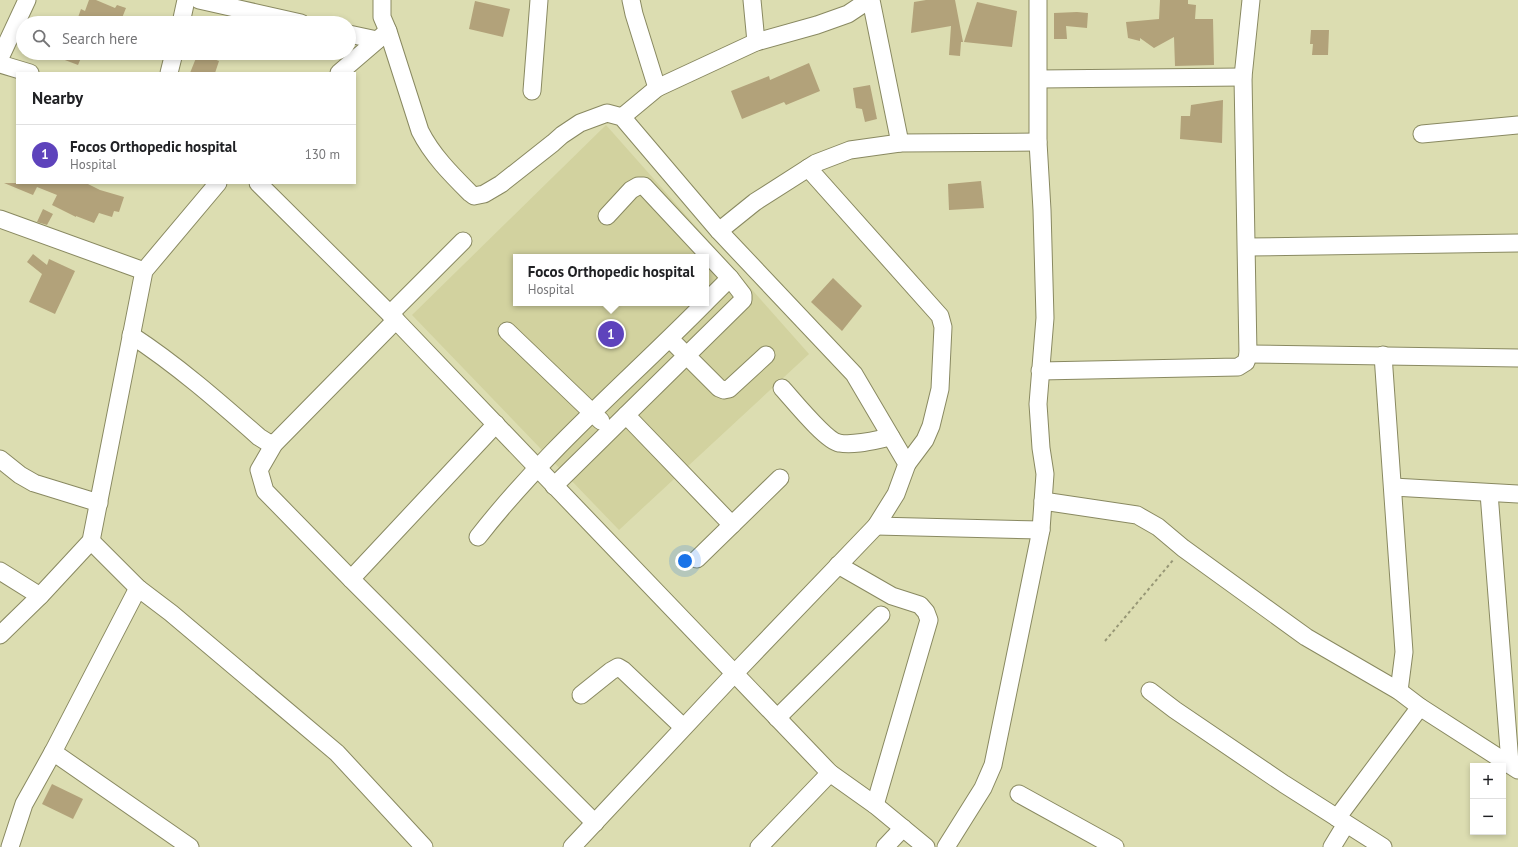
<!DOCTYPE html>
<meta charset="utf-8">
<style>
:root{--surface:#fff;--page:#f2f2f2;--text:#202124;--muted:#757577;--line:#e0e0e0;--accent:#5e43bc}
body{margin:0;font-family:"PT Sans",sans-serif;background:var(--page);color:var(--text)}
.controls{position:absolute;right:12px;bottom:12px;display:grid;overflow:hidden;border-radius:0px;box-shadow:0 2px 6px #0003}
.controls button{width:36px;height:36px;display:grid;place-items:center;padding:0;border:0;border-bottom:1px solid var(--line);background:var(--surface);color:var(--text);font:20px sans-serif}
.you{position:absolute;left:685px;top:561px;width:14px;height:14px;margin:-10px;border:3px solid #fff;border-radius:50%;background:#1a73e8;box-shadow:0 0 0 6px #1a73e833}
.badge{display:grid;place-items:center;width:26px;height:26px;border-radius:50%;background:var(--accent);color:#fff;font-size:13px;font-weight:700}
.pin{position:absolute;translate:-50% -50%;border:2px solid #fff;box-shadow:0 1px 4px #0006}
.popup{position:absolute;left:513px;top:254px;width:196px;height:52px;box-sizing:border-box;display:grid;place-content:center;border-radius:0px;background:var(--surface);filter:drop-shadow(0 1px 3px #0005);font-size:13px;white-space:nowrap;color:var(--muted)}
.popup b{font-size:15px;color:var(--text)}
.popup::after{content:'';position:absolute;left:50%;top:100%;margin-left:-8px;border:8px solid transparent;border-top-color:var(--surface)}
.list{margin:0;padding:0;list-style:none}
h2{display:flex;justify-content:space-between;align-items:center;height:52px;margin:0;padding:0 16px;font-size:17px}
h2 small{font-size:13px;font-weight:400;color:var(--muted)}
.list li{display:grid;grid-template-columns:26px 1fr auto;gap:12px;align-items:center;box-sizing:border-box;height:60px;padding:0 16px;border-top:1px solid var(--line)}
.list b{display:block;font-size:15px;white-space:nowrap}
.list p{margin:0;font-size:13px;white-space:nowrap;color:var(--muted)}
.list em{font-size:13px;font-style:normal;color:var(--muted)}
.icon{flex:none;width:22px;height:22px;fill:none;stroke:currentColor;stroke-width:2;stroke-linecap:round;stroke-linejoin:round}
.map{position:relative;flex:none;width:1518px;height:847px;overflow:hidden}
.search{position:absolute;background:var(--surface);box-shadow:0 2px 6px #0003;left:16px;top:16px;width:340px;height:44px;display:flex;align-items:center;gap:10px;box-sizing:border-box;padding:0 14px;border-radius:22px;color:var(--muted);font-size:15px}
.panel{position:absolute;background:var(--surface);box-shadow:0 2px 6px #0003;left:16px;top:72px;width:340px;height:112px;border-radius:0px}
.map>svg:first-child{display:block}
</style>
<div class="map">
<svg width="1518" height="847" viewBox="0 0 1518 847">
<rect width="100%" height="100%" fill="#dcddb1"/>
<path fill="#d2d29f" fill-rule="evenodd" d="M606,125L809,354L619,530L412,315ZM516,257H706V303H516Z"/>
<g fill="#b2a27a">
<path d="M89,0H96L115,8L117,5L126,8L120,23H76L81,9L85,11Z"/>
<path d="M926,0H955L963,42H961L960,56L949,55L951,26L911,33L914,2Z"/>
<path d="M1160,0H1188V4L1196,5L1195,19H1213L1214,65L1175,66L1174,37L1154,48L1140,38V41L1128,38L1126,22L1159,19Z"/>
<path d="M475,1L510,9L503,37L469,29Z"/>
<path d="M977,2L1017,11L1012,47L964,42Z"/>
<path d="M1077,12L1088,13L1087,28L1066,26L1067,39H1054V13Z"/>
<path d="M1311,30H1329L1328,55H1312L1313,44H1310Z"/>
<path d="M49,53H83L78,65L49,54Z"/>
<path d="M198,53L219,61L215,73H190Z"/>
<path d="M809,63L820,91L786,105L784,102L742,119L731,91L769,76L770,80Z"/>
<path d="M870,85L877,119L865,122L862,109L856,108L853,88Z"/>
<path d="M1223,100L1222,143L1180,139L1181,116H1190L1191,105Z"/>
<path d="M981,181L984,208L949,210L948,184Z"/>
<path d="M4,183H86L100,190L124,197L119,212L114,211L112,217L99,213L94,223L76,216V217L52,205L57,195L37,187L33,195Z"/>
<path d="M43,209L53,214L47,225L37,222Z"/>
<path d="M33,254L47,265L49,259L75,271L55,314L29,302L42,274L27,262Z"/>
<path d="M833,278L862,306L842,331L811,302Z"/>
<path d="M52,784L83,799L73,819L42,804Z"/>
</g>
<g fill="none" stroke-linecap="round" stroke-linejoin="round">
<defs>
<g id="minor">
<path d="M199,0L301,23"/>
<path d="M382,0V17L388,31L420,131C432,155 451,174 470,193L474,196L484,194L501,184L553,143L562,135L580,123L607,113L622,117L719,231L854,374L907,464L896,494L876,526L734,674L572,847"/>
<path d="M631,0L634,14L657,88"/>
<path d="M752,0L756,42"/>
<path d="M871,0L900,143"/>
<path d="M181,23L186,0"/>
<path d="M349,34L377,40"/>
<path d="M0,58L27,0"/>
<path d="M0,64L30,73"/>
<path d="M169,73L174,53"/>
<path d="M339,73L388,31"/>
<path d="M1039,79L1243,77"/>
<path d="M532,91L539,0"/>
<path d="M622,117L657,88L756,42L817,25L848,14L860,6L864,0"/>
<path d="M1422,134L1518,125"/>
<path d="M808,168L940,316L943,327L940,389L931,426L925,440L907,464"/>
<path d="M258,183L390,314L830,773L875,805L926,847"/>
<path d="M607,216L631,190L638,186H644L730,278"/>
<path d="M0,219L144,271"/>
<path d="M719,231L755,202L816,163L850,150L900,143L1038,142"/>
<path d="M1247,247L1518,243"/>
<path d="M390,314L463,241"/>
<path d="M396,320L274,444L259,470L265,491L351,579L595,823"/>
<path d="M507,331L601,421"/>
<path d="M131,335C177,365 218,401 259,437L267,442L274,444"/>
<path d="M670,339L719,388L724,390L729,389L766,355"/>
<path d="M1248,354L1518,358"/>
<path d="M1383,355L1404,652L1399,691"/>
<path d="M1040,371L1238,367L1246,362L1248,354L1243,77L1251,0"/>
<path d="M782,388C793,400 826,441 839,443C855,446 875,440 891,437"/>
<path d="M626,415L732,525"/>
<path d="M0,459L20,475L34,483L99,503"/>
<path d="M554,486L743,300V295L730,278L706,302"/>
<path d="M1393,487L1518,494"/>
<path d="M1489,493L1510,763"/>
<path d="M1043,501L1137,515L1158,527L1183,548L1306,637L1399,691L1420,707L1518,770"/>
<path d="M876,526L1041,530"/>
<path d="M478,537C545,451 629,380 705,303"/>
<path d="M91,541L138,588L171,613L337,753L424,847"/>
<path d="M697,559L780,478"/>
<path d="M838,565L892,596L920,605L926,612L929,620L875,805"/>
<path d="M0,571L40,596"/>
<path d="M351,579L496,424"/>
<path d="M0,635L40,596L91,541L144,271L218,183"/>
<path d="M1150,691L1175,710L1284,784L1383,847"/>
<path d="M581,695L611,671L618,667L623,670L683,727"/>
<path d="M777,718L881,615"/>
<path d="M53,752L190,847"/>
<path d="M1019,794L1115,847"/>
<path d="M1337,818L1420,707"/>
<path d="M10,847L24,804L53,752L138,588"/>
<path d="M759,847L830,773"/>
<path d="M885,847L903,828"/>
<path d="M946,847L983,788L993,765L1041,530L1045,474L1041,448L1038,404L1045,318L1042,210L1038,142V0"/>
<path d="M1332,847L1346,824"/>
</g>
</defs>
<use href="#minor" stroke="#898961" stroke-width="19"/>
<path stroke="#979776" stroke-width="2" stroke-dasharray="3 3" stroke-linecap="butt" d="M1105,641L1174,559"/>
<use href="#minor" stroke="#fff" stroke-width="17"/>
</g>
</svg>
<div class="controls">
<button>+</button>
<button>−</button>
</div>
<div class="you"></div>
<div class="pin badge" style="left:611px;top:334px">1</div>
<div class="popup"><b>Focos Orthopedic hospital</b>Hospital</div>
<div class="search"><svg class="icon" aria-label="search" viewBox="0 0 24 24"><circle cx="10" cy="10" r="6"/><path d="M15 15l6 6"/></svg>Search here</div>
<section class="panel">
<h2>Nearby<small></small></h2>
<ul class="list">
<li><span class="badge">1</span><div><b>Focos Orthopedic hospital</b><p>Hospital</p></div><em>130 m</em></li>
</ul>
</section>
</div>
